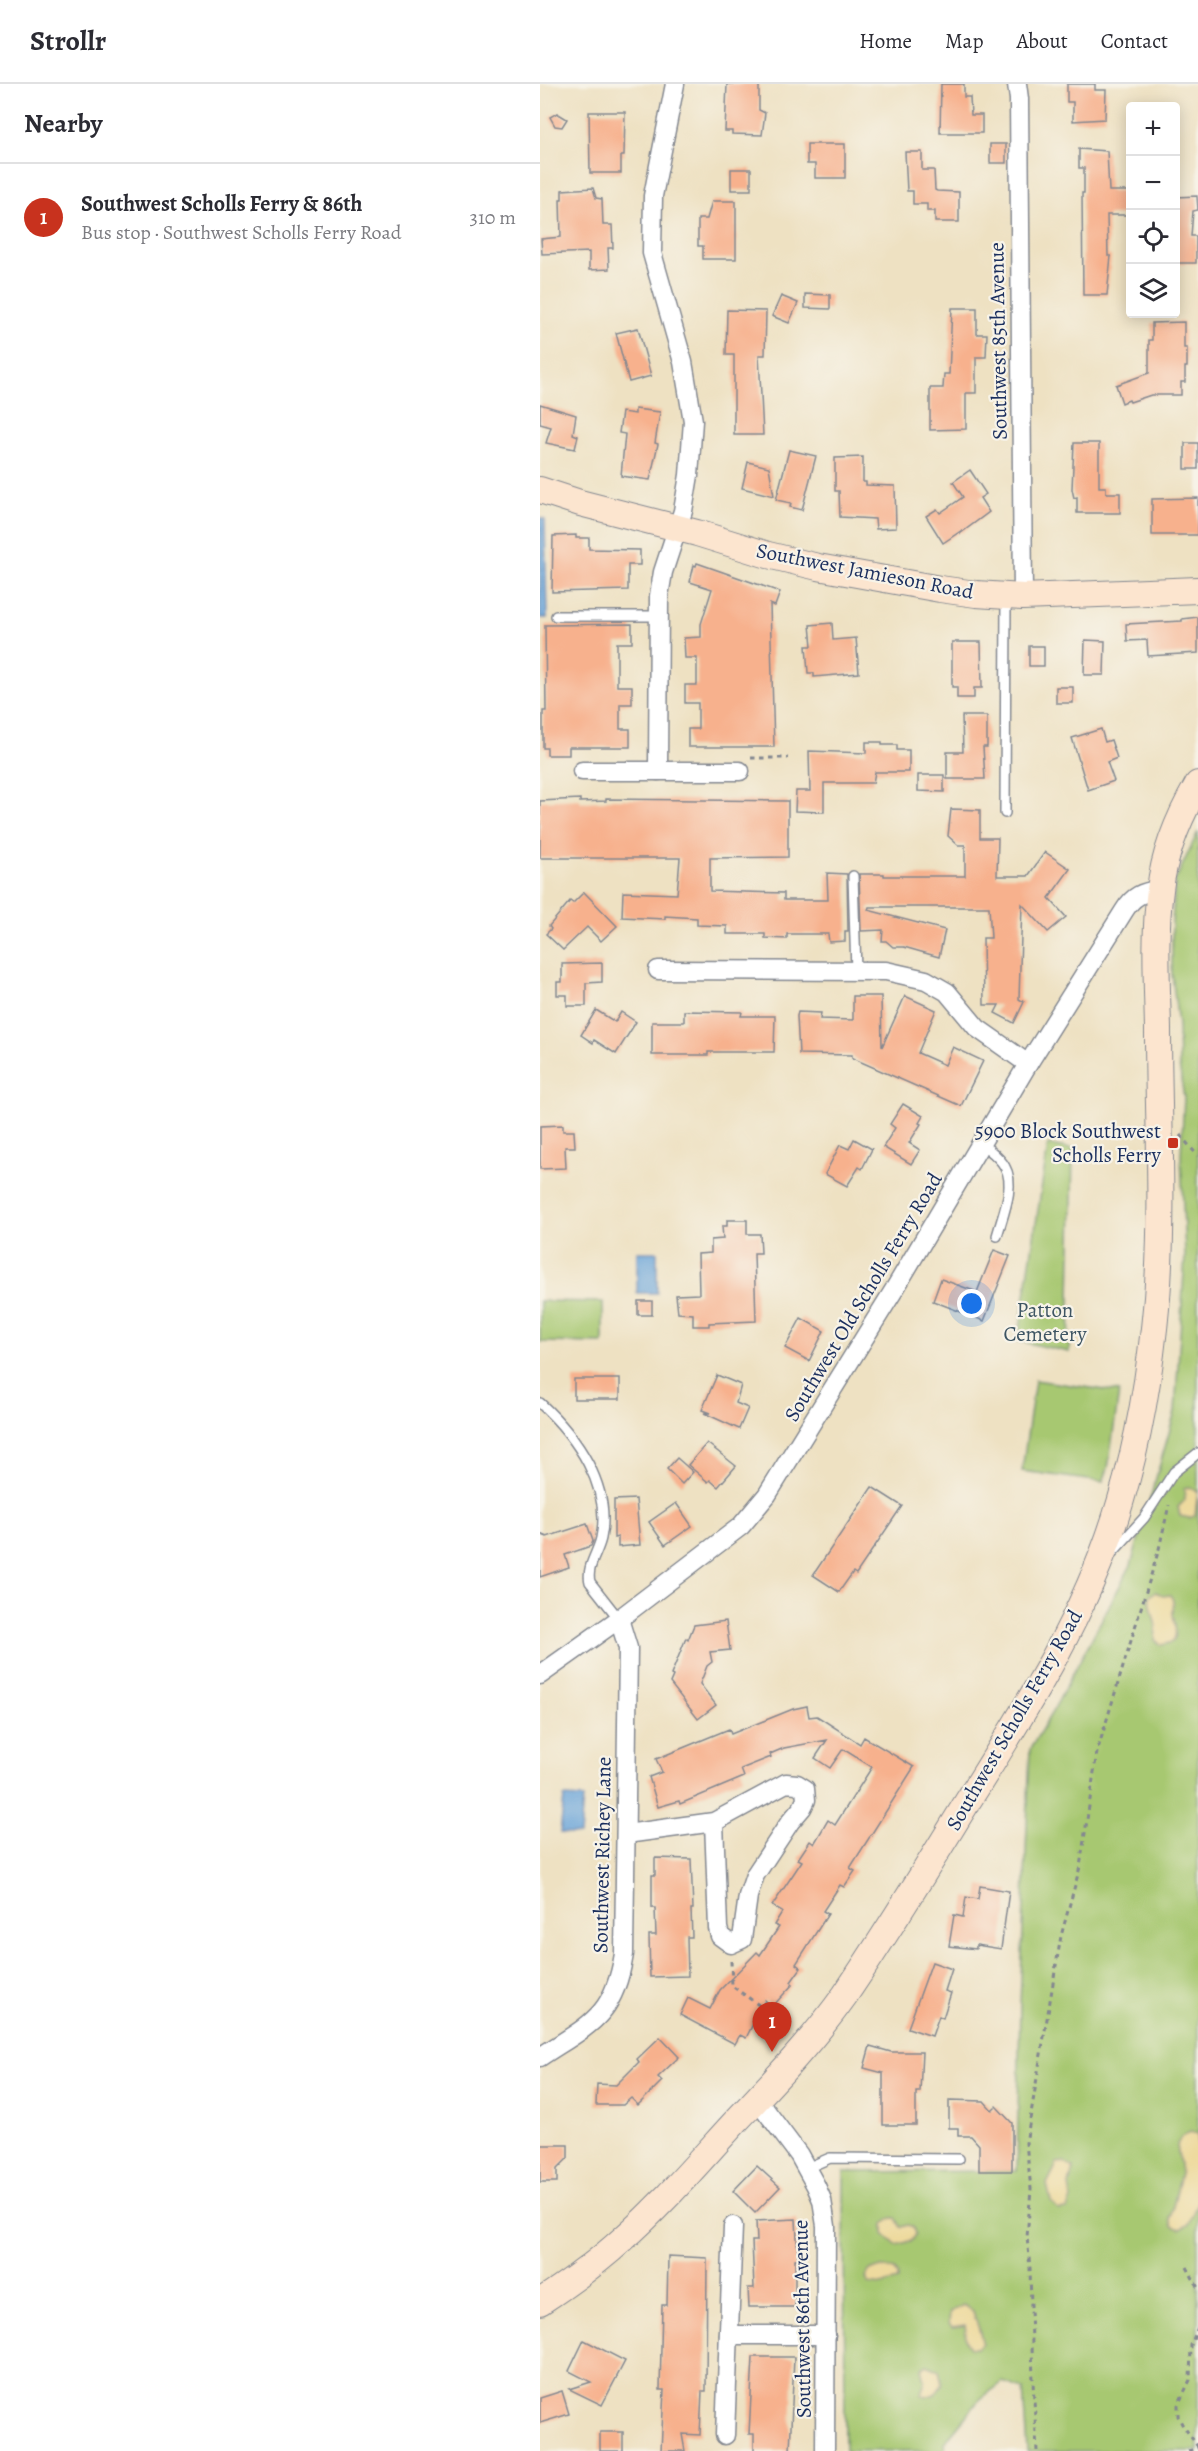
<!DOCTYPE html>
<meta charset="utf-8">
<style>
:root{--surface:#fff;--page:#f7f7f7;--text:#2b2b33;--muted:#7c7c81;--line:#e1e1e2;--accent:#c8321e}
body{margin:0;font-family:Alegreya,serif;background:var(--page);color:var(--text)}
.controls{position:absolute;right:18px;top:18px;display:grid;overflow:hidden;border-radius:6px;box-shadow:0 3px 15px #0003}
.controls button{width:54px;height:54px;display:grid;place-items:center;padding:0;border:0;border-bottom:2px solid var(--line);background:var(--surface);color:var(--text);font:30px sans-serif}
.you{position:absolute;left:432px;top:1220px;width:21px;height:21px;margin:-15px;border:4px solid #fff;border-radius:50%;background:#1a73e8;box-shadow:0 0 0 9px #1a73e833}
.badge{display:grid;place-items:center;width:39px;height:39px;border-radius:50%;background:var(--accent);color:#fff;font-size:20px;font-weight:700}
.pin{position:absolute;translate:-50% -50px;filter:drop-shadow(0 2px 3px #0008)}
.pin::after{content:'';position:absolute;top:32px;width:21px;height:18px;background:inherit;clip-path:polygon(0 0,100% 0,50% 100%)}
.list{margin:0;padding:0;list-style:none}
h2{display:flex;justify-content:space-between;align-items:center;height:78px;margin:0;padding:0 24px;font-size:26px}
h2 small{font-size:20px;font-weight:400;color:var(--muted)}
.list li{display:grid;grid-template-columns:39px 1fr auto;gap:18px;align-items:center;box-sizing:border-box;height:108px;padding:0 24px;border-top:2px solid var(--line)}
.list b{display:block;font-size:22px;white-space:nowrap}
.list p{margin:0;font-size:20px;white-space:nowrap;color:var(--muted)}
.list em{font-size:20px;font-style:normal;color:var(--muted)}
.icon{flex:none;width:33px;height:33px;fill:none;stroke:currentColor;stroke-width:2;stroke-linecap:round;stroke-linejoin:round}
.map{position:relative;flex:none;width:658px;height:2367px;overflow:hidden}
header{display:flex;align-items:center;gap:36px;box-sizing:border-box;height:84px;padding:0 30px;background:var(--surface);border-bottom:2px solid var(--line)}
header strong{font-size:28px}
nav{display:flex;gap:33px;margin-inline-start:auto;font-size:21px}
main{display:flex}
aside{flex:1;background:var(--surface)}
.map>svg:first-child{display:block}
</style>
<header>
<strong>Strollr</strong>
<nav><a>Home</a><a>Map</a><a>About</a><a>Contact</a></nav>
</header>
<main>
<aside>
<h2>Nearby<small></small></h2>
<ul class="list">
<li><span class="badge">1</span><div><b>Southwest Scholls Ferry &amp; 86th</b><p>Bus stop · Southwest Scholls Ferry Road</p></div><em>310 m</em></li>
</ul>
</aside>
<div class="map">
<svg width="658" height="2367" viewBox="0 0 658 2367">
<rect width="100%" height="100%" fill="#f7f3e8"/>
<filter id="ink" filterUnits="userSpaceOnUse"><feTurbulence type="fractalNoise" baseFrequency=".0167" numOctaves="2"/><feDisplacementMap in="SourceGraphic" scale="12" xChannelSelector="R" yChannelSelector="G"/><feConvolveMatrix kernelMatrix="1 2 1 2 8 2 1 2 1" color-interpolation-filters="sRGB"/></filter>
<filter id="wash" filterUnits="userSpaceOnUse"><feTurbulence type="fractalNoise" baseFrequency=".008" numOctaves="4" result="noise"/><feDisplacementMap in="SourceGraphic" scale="24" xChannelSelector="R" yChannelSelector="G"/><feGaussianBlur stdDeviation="1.35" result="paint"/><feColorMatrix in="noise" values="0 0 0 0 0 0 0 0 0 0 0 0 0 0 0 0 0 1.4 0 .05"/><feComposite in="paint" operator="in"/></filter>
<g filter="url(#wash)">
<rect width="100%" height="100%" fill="#eee1c2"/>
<g fill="#a7c871" stroke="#617c68" stroke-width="1.5">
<path d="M658,748V2367H487L483,2305L463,2298L439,2316L404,2359L405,2367H305L304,2088L477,2087L480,1921L490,1665L514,1625L591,1481L635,1328L645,1172L641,1071L644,1014L639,981L638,941L632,890V840L635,797Z"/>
<path d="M508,1061L533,1065L529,1268L478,1257Z"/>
<path d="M0,1217L63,1218V1259L0,1258Z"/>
<path d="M495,1296L579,1308L568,1384L563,1398L482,1387Z"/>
</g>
<g fill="#eeda9e" stroke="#84847e" stroke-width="1.5">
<path d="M650,1403L658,1407L655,1432L649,1434L640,1432L638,1423L645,1416L644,1405Z"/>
<path d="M616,1508L623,1512L630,1511C635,1517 633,1522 633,1530C635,1545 642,1559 621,1561L615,1556L616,1543L609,1513L612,1510Z"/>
<path d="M650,2048L658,2050V2117L648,2141L640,2145L632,2142L630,2135L641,2089L637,2061L641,2053Z"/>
<path d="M524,2078L533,2084L529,2101L531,2115L527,2125L518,2126L511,2118L507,2100L517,2080Z"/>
<path d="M351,2134H356L361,2143L368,2141L373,2143L375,2150L371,2157L356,2161L344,2150V2140Z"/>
<path d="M341,2183L355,2186L358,2191V2196L342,2201L328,2199L326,2193L329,2187Z"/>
<path d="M423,2221L433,2227C436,2238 442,2250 442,2259L437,2264H430C423,2255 427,2250 425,2241L412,2243L409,2239L410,2228Z"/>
<path d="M387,2281L399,2286L402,2300L395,2310L386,2313L381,2311L385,2297L382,2284Z"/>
</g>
<g fill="#67a3d8" stroke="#41699b" stroke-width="1.5">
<path d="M0,434L5,435L7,534H0Z"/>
<rect x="97" y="1168" width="20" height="41"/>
<path d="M24,1713L43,1714L40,1751L20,1749Z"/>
</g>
<g id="blocks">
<g fill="#f7b18d">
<path d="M187,0H219V26L225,29L222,51L192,50V47H185Z"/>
<path d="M401,0H424V13H430L431,31H442V49H400Z"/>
<path d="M527,0H555V6H566L565,35L533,37V18H527Z"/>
<path d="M49,28H85L84,72H81V89H50Z"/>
<path d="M17,29L27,35L22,43L15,42L10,33Z"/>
<path d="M267,60H305V94H275V80H267Z"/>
<rect x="450" y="60" width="16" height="19"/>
<path d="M539,65L567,67L569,107H591V131H567L568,172H571L567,211H543L542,109H544V84H539Z"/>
<path d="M365,68H382V86H394L395,106L397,107L419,108V138H395V127H387V120H373V107H367Z"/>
<rect x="191" y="85" width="20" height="21"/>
<path d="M53,104L56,114L62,115L63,141H72L73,164H68L69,185L49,186V168L2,170L1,155L21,153L20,115H22V106Z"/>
<path d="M657,112L658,126L653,127L651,152H656V179H636V113Z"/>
<path d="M172,117H196V175H163V162H158V135H167Z"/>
<path d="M265,210L290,211V225L265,224Z"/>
<path d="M241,212L258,219L249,239L232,232Z"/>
<path d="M412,224H437V250H447L446,273H436V309H426V345L390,346V304H403L404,290H409Z"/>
<path d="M187,226L226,227L225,271H219L223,351H194V271H186Z"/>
<path d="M644,238V264H647V283H645V298H641V311H611L590,318L589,316L582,319L576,301L609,289V256H612V239Z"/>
<path d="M98,244L111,292L89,298L76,249Z"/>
<path d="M0,320L36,331L33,350L38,352L35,365L6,359L11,343L0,340Z"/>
<path d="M95,325L120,328L115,359L118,360L110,396L81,392L85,350L79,349L82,328L95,330Z"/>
<path d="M534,359H559V403H566V409H580V429H537V413L534,414L532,405Z"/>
<rect x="645" y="359" width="13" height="26"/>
<path d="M249,366L276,372L262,426L250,423L251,419L236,416Z"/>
<path d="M323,373V398H326V401L355,402L356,444L336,445L335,435L300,433L299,407H295V374Z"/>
<path d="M208,378L229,383L234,412L202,404Z"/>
<path d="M430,386L446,410L440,414L449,428L421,449V447L403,459L386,432L397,425L400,429L423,413L413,398Z"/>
<path d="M658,414V451H612V415Z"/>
<path d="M36,451V454H49V465L100,466V481H88V506L12,508L13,452Z"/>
<path d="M157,479L240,508L235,522L230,520L234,663H148V645H158V619H145V601H157V574H145L144,554L161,553V540L172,505L150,498L154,481L156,482Z"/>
<path d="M658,533V569L608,572L607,556L587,557L586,540L642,537V535Z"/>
<path d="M292,539L293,556L316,554L319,589L274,593V589H268L266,562H272L270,541Z"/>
<path d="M92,540V559H77V602H92V620H80V645H90V663H29V671H7V664H3V627H6L5,541Z"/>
<path d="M545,556L565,557L564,591H544Z"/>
<path d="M412,558H441L442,604H434V614H417V603H412Z"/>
<rect x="489" y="562" width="15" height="20"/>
<rect x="516" y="603" width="17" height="16"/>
<path d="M422,632H447V663H443L445,695H407V668H423Z"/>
<path d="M561,645L565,658L571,656L577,674L567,678L574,697L548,706L532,654Z"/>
<path d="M326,658H342V661H357V666H369V688H335L333,699H284V728L255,727L256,707H270L269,667L326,669Z"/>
<path d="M378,691H404V708L378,707Z"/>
<path d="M40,715V718L66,717V715L248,717V773L170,774V807L244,809V816H288L287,789L307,790L308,847H305V857L289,858L288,850H247V855L225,854V850H187V842L157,841V834L125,832V835L82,833L83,808L137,810L140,774H0V717Z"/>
<path d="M411,725L440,726V754H458L457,792H488L505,768L530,785L509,814L526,833L508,848L482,820L479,915L484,918L474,939L455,929L459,921H444L443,854H451L449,823H329L328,826L405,846L399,873L364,863H353L346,857H342L343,846L321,847L319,790H344V792H425V761H418L408,752Z"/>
<path d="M44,808L77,842L61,857L47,843L23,866L6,850L11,845L9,842L30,817L33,819Z"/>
<path d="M62,879V898L46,899V922H27V911H17V898H22V880Z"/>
<path d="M313,912H341L342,963L365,912L396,926L378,969L405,981L413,963L443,977L421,1022L312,974V971L259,970L257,932L258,928L281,929L280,935L313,936Z"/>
<path d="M56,926L75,938L81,928L96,938L76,970L54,956L53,959L41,951Z"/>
<path d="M144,927L202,928L201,932H235L234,968H168V971H112V938H144Z"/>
<path d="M363,1020L383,1032L379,1039L381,1040L369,1059L380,1066L371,1080L343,1063L355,1044L350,1040Z"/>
<path d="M23,1041V1047H34L35,1063H25L26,1084L0,1085V1042Z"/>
<path d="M314,1055L332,1065L322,1085L319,1083L307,1102L285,1090L300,1061L309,1065Z"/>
<path d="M187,1136H207V1150H220L221,1169H214L216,1237L169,1239V1242H153V1230L138,1229L136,1211L159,1210L158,1170L171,1169V1156L183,1155L182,1142H187Z"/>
<path d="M454,1166L470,1172L444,1237L393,1217L401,1195L437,1208Z"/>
<rect x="98" y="1217" width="14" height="14"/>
<path d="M261,1234L284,1247L269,1277L245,1264Z"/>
<path d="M177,1291L201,1301L196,1319L208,1324L199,1345L164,1329H170L162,1326Z"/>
<rect x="34" y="1295" width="46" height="20"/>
<path d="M167,1359L196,1382L178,1403L170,1396L168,1398L148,1381Z"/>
<path d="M137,1374L153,1388L142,1400L127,1385Z"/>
<path d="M332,1403L362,1422L316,1490L313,1488L299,1508L273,1491Z"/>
<path d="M96,1415L100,1461L78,1463V1453L74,1454V1416Z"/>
<path d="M136,1419L152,1442L125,1461L109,1438Z"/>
<path d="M47,1440L53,1457L51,1462L25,1471L29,1483L0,1493V1450L7,1453Z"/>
<path d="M186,1537L190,1566L170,1568L172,1578L167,1582L160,1600L176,1621L158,1635L130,1599L133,1592L131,1591L146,1554L148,1556L154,1541Z"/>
<path d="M267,1622L269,1633L277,1632L320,1660L324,1653L374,1683L310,1784L315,1787L304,1803L300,1801L283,1827L288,1830L256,1880L261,1884L251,1898L253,1900L232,1923L225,1916L206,1954L200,1951L195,1960L140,1931L148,1914L170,1925L180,1906L217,1868L220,1871L239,1843L234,1841L242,1828L232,1822L262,1777L258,1775L270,1757L274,1760L288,1736L295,1741L332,1683L303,1665L290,1684L275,1674L287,1656L244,1664L230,1670L231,1673L201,1685L204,1693L140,1720L139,1717L118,1723L109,1693L122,1688L116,1675L189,1645L191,1650L253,1625Z"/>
<path d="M115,1774L151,1775L153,1825H151L152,1853H147L148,1892L110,1893L109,1851H116L115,1824H112V1791H115Z"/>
<path d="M440,1802L469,1807L461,1865L436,1861V1865L409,1862L414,1831L423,1833L426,1813L438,1815Z"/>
<path d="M392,1878L412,1885L405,1907L411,1909L403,1934L399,1932L392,1952L368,1944Z"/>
<path d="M120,1953L139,1973L118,1993L122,1997L98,2021L91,2014L83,2021H56L57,2000L76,2001L99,1978L97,1975Z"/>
<path d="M330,1962L351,1968H382L380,2008H376V2041H343V1989L324,1984Z"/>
<path d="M409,2016L444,2017L452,2026L456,2022L472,2039V2087H439V2061L431,2052H418V2044H409Z"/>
<path d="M0,2061H28V2074L17,2085V2098H0Z"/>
<path d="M217,2082L240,2103L215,2129L193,2107Z"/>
<path d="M256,2135L258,2175H255V2223H209L208,2204H214L212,2157H217L216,2137Z"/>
<path d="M128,2172L167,2174L166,2307H162L160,2351L142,2350L145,2367H121L124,2306H120L122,2221H127Z"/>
<path d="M44,2256L85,2277L62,2321L29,2305L51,2298L29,2287Z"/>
<path d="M213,2273H254L250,2367H214V2350H209Z"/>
<path d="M22,2307L29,2330L0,2339V2314Z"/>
<rect x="60" y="2348" width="23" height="19"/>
</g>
</g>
</g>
<g filter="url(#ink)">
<use href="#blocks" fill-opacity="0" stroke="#848890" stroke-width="1.5"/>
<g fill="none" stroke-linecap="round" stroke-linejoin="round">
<defs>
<g id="lane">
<path d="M16,532H119"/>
<path d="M465,729L466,515"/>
<path d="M313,792L316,887"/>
<path d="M441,1059C449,1066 460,1073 465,1083C476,1102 462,1133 457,1152"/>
<path d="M0,1319C36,1352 72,1402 61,1454C58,1469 46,1483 50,1498L79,1535"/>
<path d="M573,1468L604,1434L634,1388L658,1369"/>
<path d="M267,2084L290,2074L419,2075"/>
</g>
<g id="street">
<path d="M477,0L479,15L483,513"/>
<path d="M42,687H200"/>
<path d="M118,687L119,512L123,488L143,427L149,391L153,337L143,278L112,169L113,112L135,0"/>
<path d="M118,886L346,887L386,896L407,908L437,944L488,980"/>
<path d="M0,1591L79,1535L201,1442L227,1411L354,1206L488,980L584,827C593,812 602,808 619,806"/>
<path d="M86,1750L174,1738L246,1699L257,1700L265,1705L266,1716L262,1724L250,1738L215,1791L208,1812L202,1855L191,1860L180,1852L178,1844L174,1738"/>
<path d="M0,1973C50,1940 74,1933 84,1870L88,1564L79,1535"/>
<path d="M217,2015L259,2071L276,2102L282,2116L286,2142L285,2367"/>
<path d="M189,2251H286"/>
<path d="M185,2351L193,2142"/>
</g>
<g id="secondary">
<path d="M0,406L40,419L157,449L228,471L278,483L400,505L436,510L483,513L658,506"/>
<path d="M0,2218C29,2199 57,2179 83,2155C124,2119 160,2076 197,2036C235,1996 273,1956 305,1911C347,1849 387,1784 426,1720C486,1625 548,1528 580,1419C600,1353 611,1283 617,1214C624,1125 618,1034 618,945C617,899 614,851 620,806C624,768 639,733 658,700"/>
</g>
</defs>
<use href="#lane" stroke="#848890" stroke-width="12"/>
<use href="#street" stroke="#848890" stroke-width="21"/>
<use href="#secondary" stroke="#848890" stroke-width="28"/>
<g stroke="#848890" stroke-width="3" stroke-dasharray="4.5 4.5" stroke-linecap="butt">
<path d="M211,674H248"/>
<path d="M640,1051L658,1072"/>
<path d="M580,1077L598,1070V1067"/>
<path d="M191,1877L192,1902L251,1944"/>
<path d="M647,2183L658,2204"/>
<path d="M658,2243L651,2261L650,2296L638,2321V2332L642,2340L658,2363"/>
<path d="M497,2367L493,2298L490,2184L487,2153L491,2105L486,2059L521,1852L540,1783L557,1668L619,1465L629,1421"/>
<path d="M648,2367L658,2364"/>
</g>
<use href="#lane" stroke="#fff" stroke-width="9"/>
<use href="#street" stroke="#fff" stroke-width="18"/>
<use href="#secondary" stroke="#fce5cf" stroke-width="26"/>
</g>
</g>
<rect fill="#c8321e" stroke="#f7f3e8" stroke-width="2" x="627" y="1053" width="12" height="12" rx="3"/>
<g text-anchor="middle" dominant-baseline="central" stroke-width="4.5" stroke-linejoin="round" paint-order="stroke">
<g font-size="21" fill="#1b2f5e" stroke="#f7f3e8">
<text transform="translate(458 257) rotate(-91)">Southwest 85th Avenue</text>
<text transform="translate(325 487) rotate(11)">Southwest Jamieson Road</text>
<text transform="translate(323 1213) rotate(-59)">Southwest Old Scholls Ferry Road</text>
<text transform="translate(474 1636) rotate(-60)">Southwest Scholls Ferry Road</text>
<text transform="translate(62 1771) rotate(-89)">Southwest Richey Lane</text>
<text transform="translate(262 2235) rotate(-91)">Southwest 86th Avenue</text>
</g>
<g font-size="21" fill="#1b2f5e" stroke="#f7f3e8" text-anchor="end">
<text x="621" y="1047">5900 Block Southwest<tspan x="621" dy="24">Scholls Ferry</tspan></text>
</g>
<g font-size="21" fill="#3e5563" stroke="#f7f3e8">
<text x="505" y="1226">Patton<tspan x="505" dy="24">Cemetery</tspan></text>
</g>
</g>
</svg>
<div class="controls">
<button>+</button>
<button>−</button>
<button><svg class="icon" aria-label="locate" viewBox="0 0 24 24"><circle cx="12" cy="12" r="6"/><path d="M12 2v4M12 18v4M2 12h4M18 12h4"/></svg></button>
<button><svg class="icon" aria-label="layers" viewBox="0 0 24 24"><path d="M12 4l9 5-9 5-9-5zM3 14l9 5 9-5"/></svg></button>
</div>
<div class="you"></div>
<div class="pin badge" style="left:232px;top:1968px">1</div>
</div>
</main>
